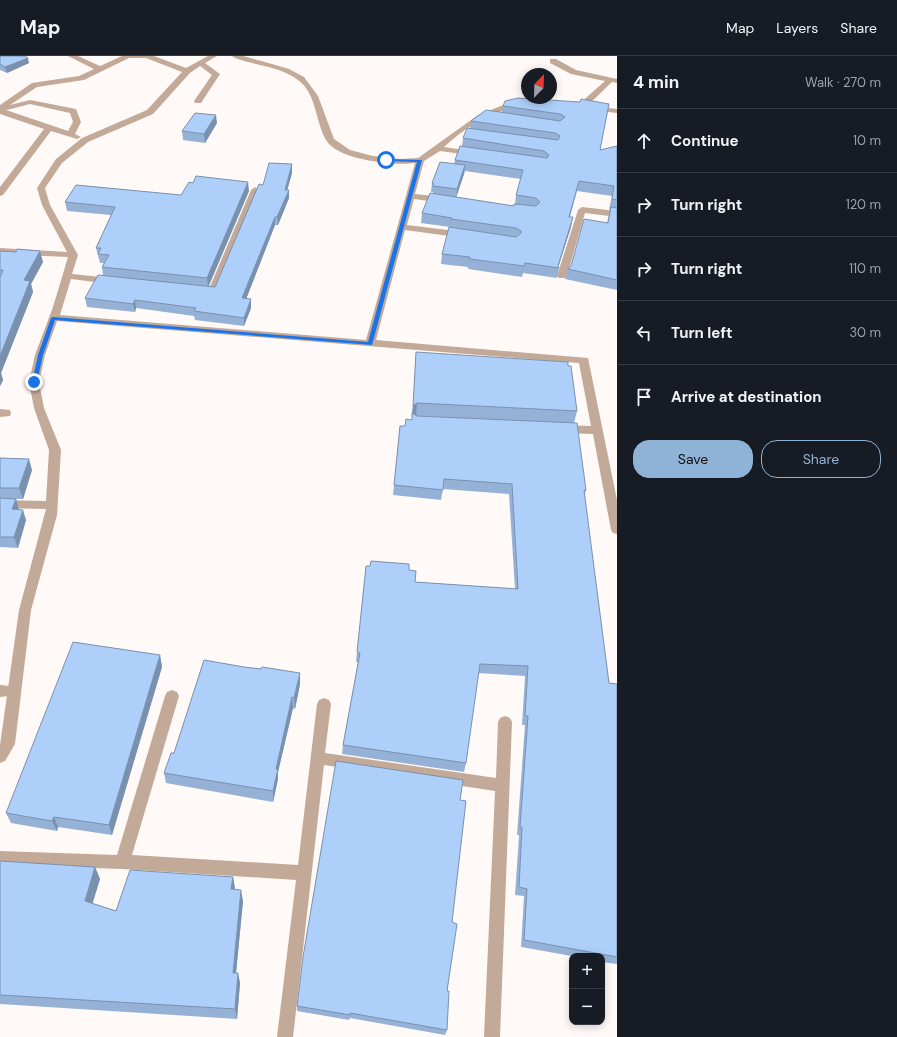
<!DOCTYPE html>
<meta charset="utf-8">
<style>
:root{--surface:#171b24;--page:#20242c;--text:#f1f3f6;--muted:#9ea1a6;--line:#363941;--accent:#8fb2d7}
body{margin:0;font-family:"DM Sans",sans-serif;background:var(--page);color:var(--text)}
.controls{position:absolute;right:12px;bottom:12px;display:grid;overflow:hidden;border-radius:8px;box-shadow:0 2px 10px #0003}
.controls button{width:36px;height:36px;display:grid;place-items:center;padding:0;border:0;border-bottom:1px solid var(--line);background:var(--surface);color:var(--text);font:20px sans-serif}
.compass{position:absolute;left:521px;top:12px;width:36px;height:36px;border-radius:50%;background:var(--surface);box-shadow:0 2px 10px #0003;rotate:23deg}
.stop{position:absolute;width:12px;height:12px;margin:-9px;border:3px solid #1a73e8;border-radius:50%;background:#fff}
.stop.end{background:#1a73e8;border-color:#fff;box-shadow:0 1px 4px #0008}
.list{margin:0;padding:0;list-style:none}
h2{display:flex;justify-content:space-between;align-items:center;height:52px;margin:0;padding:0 16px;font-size:17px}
h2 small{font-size:13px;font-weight:400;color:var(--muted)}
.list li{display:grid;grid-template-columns:26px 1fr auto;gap:12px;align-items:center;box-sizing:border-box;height:64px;padding:0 16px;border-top:1px solid var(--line)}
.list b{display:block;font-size:15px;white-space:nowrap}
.list em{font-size:13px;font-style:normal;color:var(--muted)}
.actions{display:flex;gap:8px;padding:12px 16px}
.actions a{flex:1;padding:9px 0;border:1px solid var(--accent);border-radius:16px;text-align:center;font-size:14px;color:var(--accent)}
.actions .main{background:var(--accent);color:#111}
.icon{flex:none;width:22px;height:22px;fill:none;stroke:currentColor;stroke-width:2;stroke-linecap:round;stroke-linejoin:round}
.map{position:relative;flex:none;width:617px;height:981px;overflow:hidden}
header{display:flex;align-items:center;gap:24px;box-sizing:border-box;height:56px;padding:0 20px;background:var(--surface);border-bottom:1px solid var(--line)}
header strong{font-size:19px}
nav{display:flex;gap:22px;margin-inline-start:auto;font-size:14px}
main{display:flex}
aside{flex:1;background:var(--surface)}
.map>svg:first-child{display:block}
</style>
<header>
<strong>Map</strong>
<nav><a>Map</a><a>Layers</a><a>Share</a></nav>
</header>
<main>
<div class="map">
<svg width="617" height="981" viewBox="0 0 617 981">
<rect width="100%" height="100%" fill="#fffaf7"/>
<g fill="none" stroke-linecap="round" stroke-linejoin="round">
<path fill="#c3aa98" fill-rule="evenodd" d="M0,629L19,631L21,635L19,639L0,641Z"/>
<g fill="#c3aa98" fill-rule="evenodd">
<path d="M68,0H78L100,10L122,0H154L186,12L208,0H217L205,7L220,18L201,47H195L194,45L212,19L200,10L190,17L153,58L88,86L62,107L45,132L50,149L78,199L72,218L111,222L116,225L111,228L71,223L60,259L366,284L415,107C395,110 337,104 326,84C315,65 317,38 298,24C285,14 268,11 252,7C246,5 237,4 232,0H243L272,8L289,13L304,21L318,40L334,83L350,94L373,100L400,103L418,102L478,59L506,48L522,45V49C492,56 466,70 444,91L477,96V100L440,95L424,105L415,138L443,141L447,144L443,147L414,143L407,169L464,176L468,179L464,182L405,174L376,284L588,302L617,444V478L613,477L611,474L593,378L563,377L558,373L563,369L591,370L579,307L57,265L45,299L39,326L44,352L61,394L57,459L31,554L15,688L5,705L0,707V689L19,554L46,453L0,452V444L46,445L49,394L34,352L29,326L35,299L53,251L68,201L0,198V192L67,196L42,149L37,132L56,103L82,82L147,54L182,16L146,2H129L84,24L37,31L10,49L30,44L76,53L81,66L75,78L81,81L77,83L51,75L3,139L0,140V131L44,73L0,58V49L32,27L79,20L94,13ZM30,48L70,57L73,66L68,75L3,53L7,54Z"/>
<path d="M550,3H556L576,14L617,23V27L612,26L585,52H579V48L605,25L571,18L550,7Z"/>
<path d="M590,50L617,53V57L590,54Z"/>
<path d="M255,131L259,134L217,236L212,239L198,237V233H209L251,134Z"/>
<path d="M582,151L617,155V161L585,157L567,220L565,222H559L557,220L578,154Z"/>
<path d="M0,353L10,354L11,357L10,360L0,361Z"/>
<path d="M172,634L177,636L179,640L132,799L298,809L317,648L319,644L324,642L329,644L331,648L325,697L496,722L498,666L500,662L505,660L510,662L512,666L500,981H484L495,735L324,709L293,981H277L296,824L122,813L0,809V795L117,799L165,640L167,636Z"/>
</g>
</g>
<g fill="#95b2d6" fill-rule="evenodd">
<path d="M0,0L29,7L7,17L0,14Z"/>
<path d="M580,46L600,94L617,90V234L565,223L568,213L607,167L610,153H609L612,140L577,135L570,161L571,171L558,211L559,212L557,222L523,217L522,221L468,213V211L441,208L442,198L450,171L421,167L422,157L433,137V136H431L432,127L454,108L455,104L462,90L463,82L470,72L471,65L502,56L503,50ZM465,115L521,123L516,139L515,148L514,150L456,141Z"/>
<path d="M217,67L205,87L183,84L182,75Z"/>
<path d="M292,108V117L287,134L289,142L278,169H275L246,243L251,252L244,270L195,264L194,260L136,252L135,256L87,251L85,242L103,219L102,211L104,207H100L96,192L111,159L67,155L65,146L249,135L209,230L215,231L263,129Z"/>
<path d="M0,195L43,206L31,228L33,236L1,317L3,324L0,330Z"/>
<path d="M416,296L577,355L574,367L586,434L584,441L609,627L617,628V908L602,906V900H572L521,891L524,840L515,839L519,779H517L525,669H522L525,620L478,617L466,707L464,716L342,698L343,689L358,606H356L357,596L409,514L415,526L515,533L509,438L443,433L441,444L393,439L400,370H405L412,364ZM416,360L522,365L417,360Z"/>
<path d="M0,402L32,414L23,443H9L19,453L26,464L18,492L0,491Z"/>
<path d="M160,599L162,611L112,779L58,771L57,775L11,767L6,757Z"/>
<path d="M244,611L300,617V628L295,653L293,652L278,716V723L273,746L166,727L164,717L174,697Z"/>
<path d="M0,805L95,811L100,823L92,847L116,855L233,821L234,833L243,845L236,917H238L240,927L237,963L0,948Z"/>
<path d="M452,866L447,935V974L445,979L350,962L349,964L297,955V950Z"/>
</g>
<g fill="#7991ae">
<path d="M28,2L29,7L7,17L5,11Z"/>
<path d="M216,59L217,67L205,87L204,78Z"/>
<path d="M292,108V117L285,142V134Z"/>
<path d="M465,109L464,118L456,142L457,133Z"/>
<path d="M248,126L249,135L208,231L207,222Z"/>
<path d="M289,134V142L278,169L277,161Z"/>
<path d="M275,161V169L243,251L242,242Z"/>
<path d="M573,161L571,171L558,212H557Z"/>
<path d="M40,195L43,206L31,228L33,236L1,317L3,324L0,330V300L24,224Z"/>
<path d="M251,243V252L244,270V262Z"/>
<path d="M135,244L136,252L135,256L133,248Z"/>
<path d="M417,347L416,360L412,357L411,363L413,350Z"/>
<path d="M29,403L32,414L23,443L19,432Z"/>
<path d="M16,443L19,454L12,453Z"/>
<path d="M23,454L26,464L18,492L14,481Z"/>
<path d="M160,599L162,611L112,779L109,769Z"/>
<path d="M300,617V628L295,653L294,642Z"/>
<path d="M292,641L293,652L278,716V723L273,746V735L276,713Z"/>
<path d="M54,761L58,771L57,775L52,765Z"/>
<path d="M95,811L100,823L90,856L85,845Z"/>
<path d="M233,821L235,832L233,845L231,833Z"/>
<path d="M241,834L243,845L235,927L233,917Z"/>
<path d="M238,917L240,927L237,963L235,953Z"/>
</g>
<g fill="#adcff9" stroke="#7991ae">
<path d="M0,0H25L28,2L5,11L0,8Z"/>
<path d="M518,42L580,46L581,43L609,48L600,94L617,90V144L612,143L614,130L579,125L569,161H573L558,210L559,212L525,207L524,210L470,203V201L442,198L449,171L516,181L521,177V175L516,172L451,163L452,162L422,157L430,137L514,150V148L536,150L540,146L536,142L516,139L523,114L455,104L460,90L547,102L549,99L544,95L463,82L467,72L558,84L560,80L555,77L471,65L486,54L560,65L565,61L560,58L503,50L505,45Z"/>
<path d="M195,57L216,59L204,78L182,75Z"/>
<path d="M440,106L465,109L457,133L433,130L434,128L432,127Z"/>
<path d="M269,107L292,108L285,134H289L277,161H275L242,242L251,243L244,262L194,255L196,252L135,244L133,248L85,242L98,219L215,231L259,128L263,129Z"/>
<path d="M196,120L248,126L207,222L102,211L109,199L98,198L101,192H96L115,151L65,146L76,129L181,139L189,126L193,127Z"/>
<path d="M611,151L617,152V224L568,213L571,210L584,163L608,167Z"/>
<path d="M17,193L40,195L24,224L30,225L0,300V221L3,214H0V195L16,196Z"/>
<path d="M416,296L568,306V310H571L577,355L417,347L413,350Z"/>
<path d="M412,357L417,360L577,367L586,434H584L609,627L617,628V901L524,884L527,833L519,831L522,771H520L528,660H525L528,610L480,608L466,707L343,689L360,597L357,596L366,510H370L371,505L409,508V514L416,515L415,526L518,533L512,428L444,423L443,434L394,429L400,370H405L406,363L412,364Z"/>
<path d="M0,402L29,403L19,432H0Z"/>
<path d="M0,442L16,443L12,453L23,454L14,481H0Z"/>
<path d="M73,586L160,599L109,769L54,761L52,765L6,757Z"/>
<path d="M204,604L244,611L261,613L262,611L300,617L294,642L292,641L276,713H278L273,735L164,717L171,697H174Z"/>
<path d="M336,705L463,724L460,744L466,745L452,866L457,868L447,935H449L447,974L350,957V959L297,950L303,901Z"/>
<path d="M0,805L95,811L85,845L116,855L130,814L233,821L231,833L241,834L233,917H238L235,953L0,939Z"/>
</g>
<path fill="#1a73e8" d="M386,103L422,104L372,289L55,264L43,299L37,326L32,327L38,299L51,262L53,261L368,286L417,106L384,105Z"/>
</svg>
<div class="controls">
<button>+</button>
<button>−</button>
</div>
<svg class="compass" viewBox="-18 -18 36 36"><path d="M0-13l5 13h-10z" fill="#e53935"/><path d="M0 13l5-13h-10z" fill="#9ea1a6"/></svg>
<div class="stop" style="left:386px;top:104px"></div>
<div class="stop end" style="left:34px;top:326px"></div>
</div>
<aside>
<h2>4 min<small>Walk · 270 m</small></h2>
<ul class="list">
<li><svg class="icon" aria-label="ahead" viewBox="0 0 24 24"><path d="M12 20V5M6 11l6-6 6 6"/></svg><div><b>Continue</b></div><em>10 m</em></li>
<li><svg class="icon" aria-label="right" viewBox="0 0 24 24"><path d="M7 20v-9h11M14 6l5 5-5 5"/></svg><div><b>Turn right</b></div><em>120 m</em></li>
<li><svg class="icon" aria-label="right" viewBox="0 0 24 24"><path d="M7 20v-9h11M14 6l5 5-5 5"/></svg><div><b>Turn right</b></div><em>110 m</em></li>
<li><svg class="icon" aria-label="left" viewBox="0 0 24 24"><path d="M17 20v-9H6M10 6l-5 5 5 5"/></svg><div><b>Turn left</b></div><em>30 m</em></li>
<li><svg class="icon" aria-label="arrive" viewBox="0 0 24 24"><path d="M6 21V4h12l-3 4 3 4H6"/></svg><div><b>Arrive at destination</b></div></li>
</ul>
<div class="actions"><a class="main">Save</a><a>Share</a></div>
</aside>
</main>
